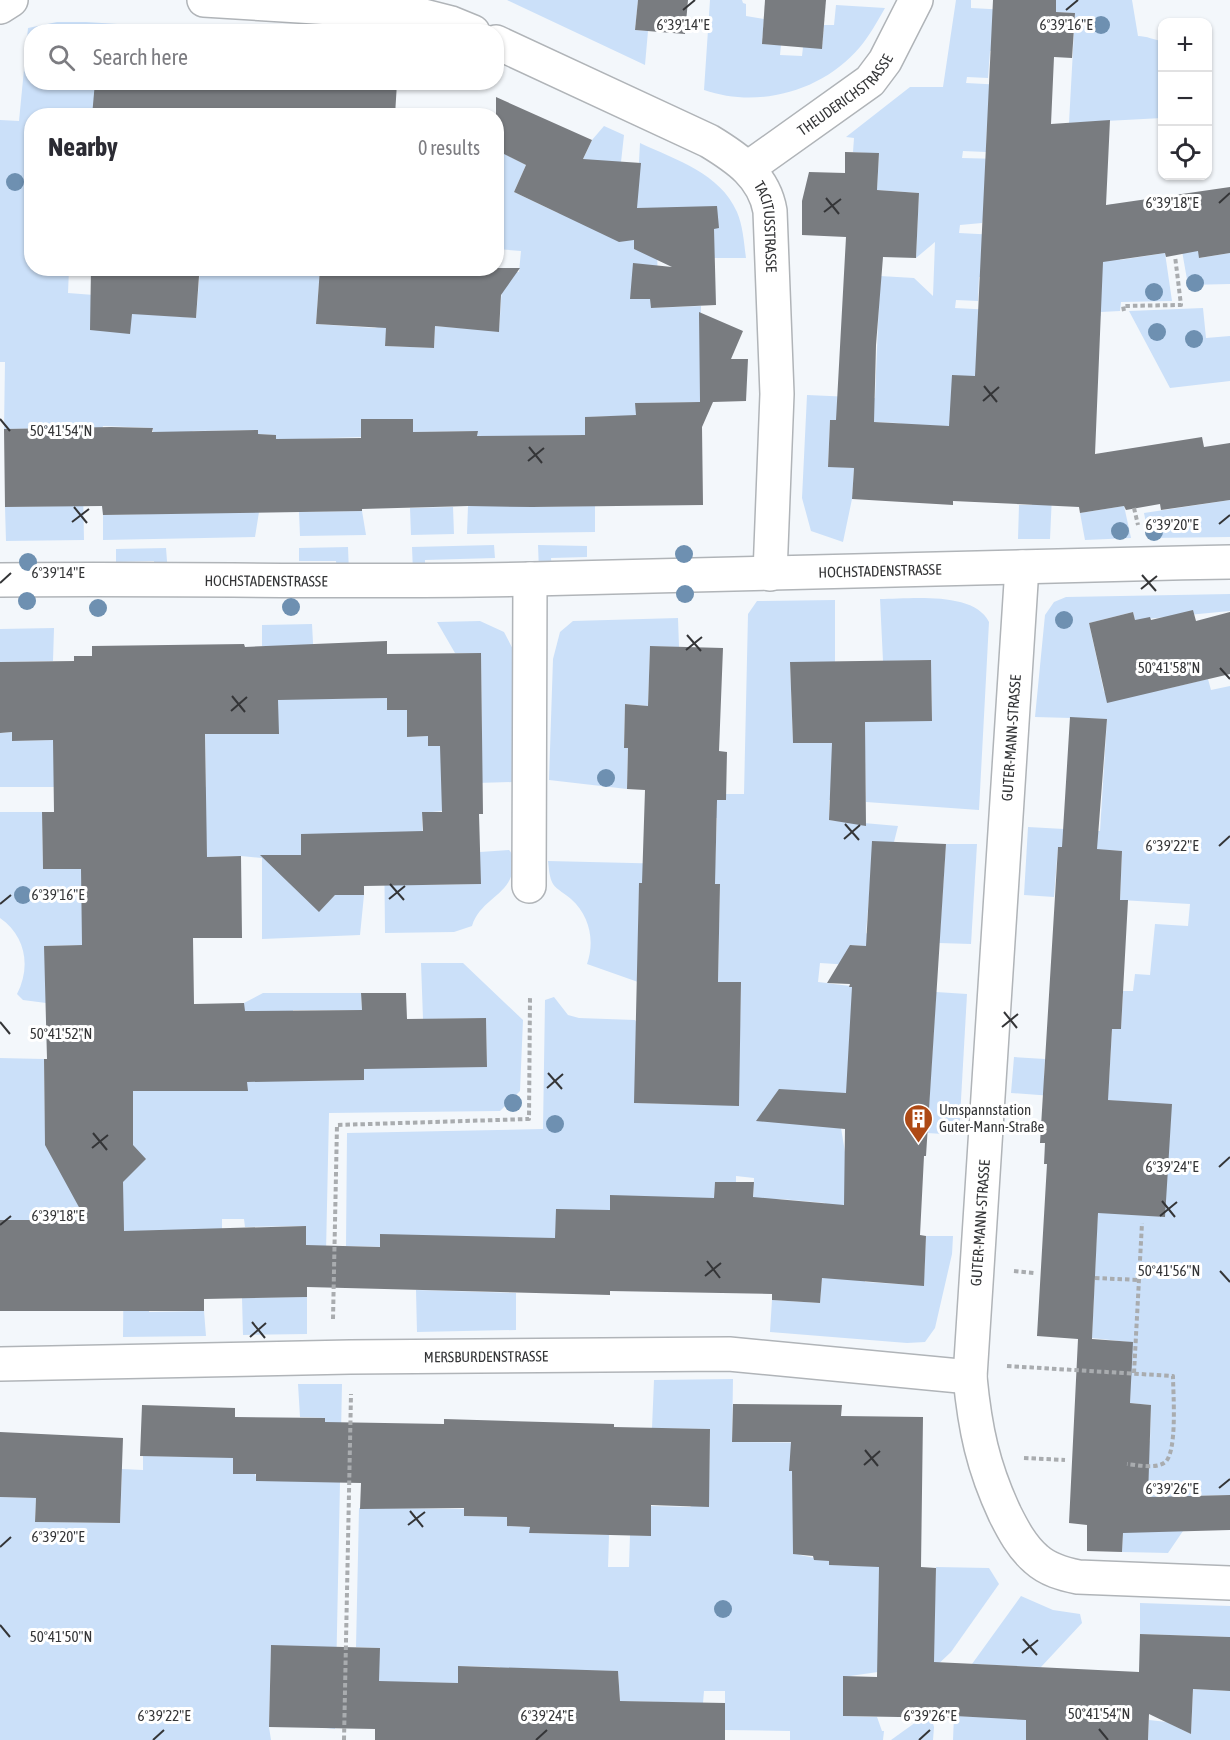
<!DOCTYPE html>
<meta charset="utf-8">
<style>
:root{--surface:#fff;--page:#f7f7f7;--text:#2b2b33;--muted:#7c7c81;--line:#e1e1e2}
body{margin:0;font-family:"Asap Condensed",sans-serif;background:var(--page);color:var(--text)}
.controls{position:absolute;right:18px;top:18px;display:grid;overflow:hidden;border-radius:12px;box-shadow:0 2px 4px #0004}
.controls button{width:54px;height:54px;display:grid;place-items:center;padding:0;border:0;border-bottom:2px solid var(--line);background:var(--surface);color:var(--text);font:30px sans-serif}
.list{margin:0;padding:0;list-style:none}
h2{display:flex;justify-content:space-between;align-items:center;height:78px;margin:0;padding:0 24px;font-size:26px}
h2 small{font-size:20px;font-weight:400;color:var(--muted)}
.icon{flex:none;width:33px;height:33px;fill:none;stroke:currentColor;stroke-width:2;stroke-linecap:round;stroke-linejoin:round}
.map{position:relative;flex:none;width:1230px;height:1740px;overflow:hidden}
.search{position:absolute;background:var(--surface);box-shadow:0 2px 4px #0004;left:24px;top:24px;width:480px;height:66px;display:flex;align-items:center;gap:15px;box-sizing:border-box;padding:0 21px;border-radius:24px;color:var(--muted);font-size:22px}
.panel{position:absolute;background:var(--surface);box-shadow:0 2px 4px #0004;left:24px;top:108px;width:480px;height:168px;border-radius:24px}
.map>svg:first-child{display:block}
</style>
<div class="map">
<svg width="1230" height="1740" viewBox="0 0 1230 1740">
<rect width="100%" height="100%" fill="#f3f7fb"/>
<g fill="#cbe0f9">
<path d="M507,0H638L635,30L648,31L645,65Z"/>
<path d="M710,0H742L743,3L746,4V16L764,19L762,44L781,45L780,55L802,56L803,47L822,48L824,25H834L836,5L885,8C877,22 870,35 860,47C823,91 759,109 704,90Z"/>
<path d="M956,0H971V8L1008,10L1005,52L990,51L988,78L967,77L966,83L1004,85L1002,127L987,126L986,152L963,151L962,158L1001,159L982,223L960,225L959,233L997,235L995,277H979L978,301L956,300L955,308L993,310L1056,407L1050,539H1018L1019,505H1032L1034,462L898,423L830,420L828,466L854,468L852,499L843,542L811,531L802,498L807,395L875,398L880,276L914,278L933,296L935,242L916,258L919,193L877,190L879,154L853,152L854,138L846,137L910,87H943Z"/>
<path d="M1056,0H1132L1138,36C1147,36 1154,40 1162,41V118L1069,123L1075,13L1056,12Z"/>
<path d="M57,22H86L180,28L183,31L32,32V82L194,83L192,115L32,116V268L69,269L68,293L159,300L158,315L196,318L200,269H320L316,324L375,328L387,324L385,346L434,348L435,326L499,331L503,271L519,272L521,251L497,249V150L526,165L514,192L558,213L592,140L604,126L624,135L621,162L637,200L640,143C676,160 720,173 737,212C743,226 744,243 746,258H714L657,248L658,288H650L651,308L701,306L700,402L636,403L637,460L617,416L585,417V435L532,436V507L595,506V532L467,534L468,506H479L477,431L413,432V419H361L362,437L299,439L277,460L275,435L258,434V430L192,431L259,512L255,537L103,540V515L152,514L153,428L103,426L101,433L82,434L84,540L6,541L5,507L64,506L63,428L4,429L5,362H0V120L19,121L28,28Z"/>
<path d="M1112,204L1120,260L1165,253L1172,301L1121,302L1120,311L1101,312V316L1060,314L1106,206Z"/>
<path d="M1198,249L1200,258L1230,253V284L1188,285L1182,251Z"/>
<path d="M1203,308L1206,338L1230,336V381L1170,388L1129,311Z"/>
<path d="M1230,500V537L1149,538L1144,513Z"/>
<path d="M1124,506L1131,538L1085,540L1080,513Z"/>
<path d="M453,507L454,534L411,535L410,508Z"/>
<path d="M362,511L366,535L300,536L299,512Z"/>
<path d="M494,545L495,558L425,560V572H413L412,547Z"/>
<path d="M538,545L587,546V557L551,558L552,570L539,571Z"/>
<path d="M348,547L349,573H337L336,561H299V548Z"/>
<path d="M166,548L168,574L155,575L154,561L116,562V549Z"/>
<path d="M1230,594V611L1135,620L1133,612L1089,623L1104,692L1154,681L1157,691L1208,679L1211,690L1230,686V1495L1182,1496L1183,1531L1168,1553L1122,1552L1128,1440L1150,1441L1151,1405L1130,1403C1131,1382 1127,1363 1129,1342L1092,1338L1098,1207L1172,1105L1011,1093L1014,1057L1045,1059L1044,1076L1109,1081L1112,1029H1121L1123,991H1133L1135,974L1150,975L1155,924L1188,926L1190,904L1120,900L1122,851L1058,847L1054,897L1024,895L1028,827L1100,831L1107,719L1035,717L1045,615L1054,602L1066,597Z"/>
<path d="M880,599C910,599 974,591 989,622L979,810L866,802L864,701L932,721L931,660L883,661Z"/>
<path d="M835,600V662H790L793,743L845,742L846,801L829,800V820L898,826L894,842L891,886L870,885L866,933L890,948L852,945L851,965L820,963L818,982C841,985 864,988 888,988L854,1065L841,1128L845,1152L868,1202L865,1282L915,1285L924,1277L926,1236H953L952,1254L935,1328L925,1342L907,1343L770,1332L772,1300L820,1303L824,1247L825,1203L781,1199L753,1201L754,1178L736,1176V1182H715L714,1208L610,1195V1210L555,1251L346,1246L347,1133L543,1129L545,1000L554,997L568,1015L579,1018L635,1020L637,1023L635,1103L708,1105L740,1026L741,982H718L720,884L639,883L638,982L587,964C595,941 590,916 571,899C566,894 557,890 553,884C549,877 549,868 548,861L715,865L717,818L697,817L703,800H725L726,794H744L748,614L757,601Z"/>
<path d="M678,618L679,647L650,646L648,706L625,704L624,748H628L627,789L549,780L553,659L560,632L573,621Z"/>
<path d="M480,621L504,632L517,657L513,782L444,784L442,811L422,813L424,885L480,884V852L509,850C513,854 513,857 513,863C514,895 481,897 472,926L454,932L385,933L384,834H301V853L307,860L319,911L335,895H364L360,935L262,939V858L241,856L207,857L206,834L82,929V945L45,946L46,1003L23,1000L17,994C31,967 26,936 0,918V812H42L43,869L128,868L74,787H0V733L12,732V741L53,740L186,787H206L205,721L240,734H278V646H262V625L312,624L316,699L387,698V710H407L408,737L428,736V745H482L481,653H455L437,622Z"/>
<path d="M54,628L53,661L0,662V629Z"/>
<path d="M946,844H977L971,944L939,943Z"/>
<path d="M421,963H463L523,1020L520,1091L500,1111L329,1113L326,1252H306L305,1226L245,1227L244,1219H222V1229L140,1231L141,1270H149V1312L204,1311L206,1336L123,1337L124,1243L103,1228L49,1220H6L0,1243V1058L44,1059L45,1126L133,1124L132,1059L183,1041L184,1091H245L244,1003L263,993H361L362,1010H293L295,1081L364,1080V1043L402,1068L487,1067L486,1018L423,1019Z"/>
<path d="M936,992L967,994L959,1135L927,1133Z"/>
<path d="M416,1290L516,1293V1330L417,1332Z"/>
<path d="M307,1297V1334L243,1335L242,1298Z"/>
<path d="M733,1379L732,1442L833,1443L793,1522V1543H799L800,1555L829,1561V1565L879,1566L878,1672L843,1677V1716L877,1717L882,1731H884L883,1740H790V1731L725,1730V1691H704L703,1703L620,1701L618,1671L537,1670L500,1684V1667L458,1666V1683L379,1682V1648L356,1647L359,1508L464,1509V1516L507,1517V1526L530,1527V1533L609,1535L608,1567H629L630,1535L651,1536L650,1506L690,1507L709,1494L710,1429L652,1428L654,1380Z"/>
<path d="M298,1384H342L335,1729L326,1728L271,1645L269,1727L271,1740H0V1497L36,1498L35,1522L120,1523L122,1469L143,1470V1456L233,1457V1474H255L257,1481L325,1418L300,1417Z"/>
<path d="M936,1567L989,1568L999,1584L951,1652L933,1669Z"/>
<path d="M1021,1596L1053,1610L1080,1614L1082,1623L1041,1667L972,1664Z"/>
<path d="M1140,1603L1230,1606V1637L1140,1634Z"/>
<path d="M1193,1689L1230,1691V1740H1148L1149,1720L1167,1722L1191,1734Z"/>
<path d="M930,1712L934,1727L933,1740H891Z"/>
<path d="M954,1716L1093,1718L1092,1740H953Z"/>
</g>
<g fill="#797c80">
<path d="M638,0H688L685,34L635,30Z"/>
<path d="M765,0H826L822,49L762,44Z"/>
<path d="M993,0H1056V12L1075,13L1072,58L1054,57L1051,124L1110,120L1106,205L1230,187V253L1199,258L1198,251L1166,257L1165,253L1103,262L1095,454L1202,437L1204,447L1230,443V500L1161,510L1160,504L1126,510L1124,506L1080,513L1079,507L953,501V505L852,499L854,468L828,467L830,420H836L846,237L802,235V201L809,172L845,173V152L879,153L877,190L919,193L916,258L883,257L876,345L874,422L949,426L952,375L975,376Z"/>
<path d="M95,82H397L395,116H92Z"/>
<path d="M496,97L592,140L583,159L641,163L637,208L717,206L719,228L714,229L716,305L651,308L650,299H630L633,263L672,267L634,249V240L619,242L514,192L526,165L496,150Z"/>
<path d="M91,268H161V273L199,276L196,318L132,314L130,334L90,330Z"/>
<path d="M320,268H520L501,295L499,332L435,326L434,348L385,346L386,328L316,324Z"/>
<path d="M699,312L743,331L731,359H748L746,401L713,402L702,427L703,505L532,507L468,506L362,509V511L103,515L102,506L5,507L4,429L111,427L153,428L152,432L258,430V434L276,435V439L361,438V419H413V432L478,431L477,436L585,435V417L636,415L635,403L700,402Z"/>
<path d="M1193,610L1196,621L1230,612V674L1107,703L1089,623L1133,612L1135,620L1150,617L1151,620Z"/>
<path d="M387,641V654L481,653L483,814H479L481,884L364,886V895H335L319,912L260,855H301V834L423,831L422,812H442L440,746H428V736L407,737V710H387V698L278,700L279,734H205L207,857L241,856L242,938H193L194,1004L244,1003L245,1011L362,1010L361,993H406L407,1019L486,1018L487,1067L364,1069V1080L247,1082L248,1091H133V1145L146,1159L123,1182L124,1231L306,1226V1245L380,1247V1234L555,1238L556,1209L610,1210V1195L714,1198L715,1182H754L753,1197L844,1205L845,1129L756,1121L779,1089L846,1093L852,987H849L850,984L827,983L850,945L866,946L872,841L946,844L926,1156H924L920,1235L926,1236L924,1286L822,1278L820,1303L772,1300V1294L610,1291V1295L307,1287V1297L204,1299V1311H0V1220H86L45,1145L44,1059H47L44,946L82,945L81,869H43L42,812H54L53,740L12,741V732L0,733V662L74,661V656H92V646L244,644L245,647Z"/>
<path d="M650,646L723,648L719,751L727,752L726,800H717L715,884H720L718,982H741L739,1106L634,1103L639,883H642L645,790L627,789L628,748H624L625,704L648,706Z"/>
<path d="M931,660L932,721L865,722L866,826L829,820L832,743H793L790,662Z"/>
<path d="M1070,717L1107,719L1097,849L1122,851L1120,900H1128L1121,1029H1112L1108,1100L1172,1104L1165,1217L1098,1213L1092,1339L1133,1342L1130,1403L1151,1405L1148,1497L1230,1495V1530L1123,1533L1122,1552L1087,1551V1525L1069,1523L1078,1339L1037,1336L1047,1164H1044L1045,1143H1040L1058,847H1062Z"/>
<path d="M733,1404L842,1405L841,1416L923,1417L921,1567L936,1568L934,1662L1139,1672L1140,1634L1230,1637V1691L1193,1689L1191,1734L1149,1714L1148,1740H1026V1720L955,1716V1718L843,1716V1676L877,1677L879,1567L829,1565V1561L814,1560L813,1556L793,1554L792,1471H789L791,1442H732Z"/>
<path d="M142,1405L235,1408V1417L325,1418V1422L444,1424V1419L614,1424V1427L710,1429L709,1507L651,1505V1536L529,1533L530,1527L507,1526V1517L464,1516V1508L360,1509L361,1483L256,1481V1474H233V1458L140,1456Z"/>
<path d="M0,1432L123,1438L120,1523L35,1522L36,1498L0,1497Z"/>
<path d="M271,1645L380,1648L379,1681L458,1683V1666L618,1671L620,1701L725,1703V1740H375V1729L269,1727Z"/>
</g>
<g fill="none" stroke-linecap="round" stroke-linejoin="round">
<defs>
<g id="street">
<path d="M204,0L412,13L451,23L473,32"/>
<path d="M0,7L11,0"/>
<path id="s1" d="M496,42L709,141C737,158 764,176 770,211L777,394L770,574"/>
<path id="s2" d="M748,168L870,81L885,61L916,0"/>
<path d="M1022,567L970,1377C975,1429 983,1467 1005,1514C1013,1530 1022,1547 1036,1559C1048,1570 1063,1574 1078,1577L1230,1583"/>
<path id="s3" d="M0,580C177,578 355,583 532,579C764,574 997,566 1230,562"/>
<path d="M529,886L530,579"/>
<path id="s4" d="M0,1364L350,1357L729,1354L970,1377"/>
</g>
</defs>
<use href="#street" stroke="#b0b4b8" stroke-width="36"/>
<g stroke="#a9acaf" stroke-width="4" stroke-dasharray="4.5 3" stroke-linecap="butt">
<path d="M1124,311L1123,306L1181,305L1175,256"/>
<path d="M1134,508L1138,525"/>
<path d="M1014,1271L1034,1273"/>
<path d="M1095,1278L1139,1280"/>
<path d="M333,1319L337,1125L529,1119L530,998"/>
<path d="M1007,1366L1173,1376C1173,1392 1178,1455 1164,1463C1155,1469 1137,1465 1127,1464"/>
<path d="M1134,1373L1142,1223"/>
<path d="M1024,1458L1065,1460"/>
<path d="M344,1740L351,1394"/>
</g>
<use href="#street" stroke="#fff" stroke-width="33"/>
</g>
<g fill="#6e90b1">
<circle cx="1101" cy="25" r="9"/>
<circle cx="15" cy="182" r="9"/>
<circle cx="1195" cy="283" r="9"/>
<circle cx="1154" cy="292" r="9"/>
<circle cx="1157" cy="332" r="9"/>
<circle cx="1194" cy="339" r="9"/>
<circle cx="1120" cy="531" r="9"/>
<circle cx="1154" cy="532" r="9"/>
<circle cx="684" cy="554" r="9"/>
<circle cx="28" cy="562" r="9"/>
<circle cx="685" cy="594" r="9"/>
<circle cx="27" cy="601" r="9"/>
<circle cx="291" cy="607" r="9"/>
<circle cx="98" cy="608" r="9"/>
<circle cx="1064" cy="620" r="9"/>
<circle cx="606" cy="778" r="9"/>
<circle cx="23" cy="895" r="9"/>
<circle cx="513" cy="1103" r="9"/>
<circle cx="555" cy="1124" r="9"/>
<circle cx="723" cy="1609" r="9"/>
</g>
<path fill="none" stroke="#343537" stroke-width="2" d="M683,10L695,0M1066,10L1078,0M826,198L839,214M1219,203L1230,193M824,212L841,199M984,386L997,402M983,401L999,387M0,419L10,431M529,447L542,463M528,461L544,448M74,507L87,523M72,522L89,509M1219,524L1230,515M1142,575L1156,591M0,583L11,573M1141,589L1157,576M687,635L701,651M686,650L702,637M1220,668L1230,679M232,696L245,712M231,711L247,697M845,824L859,840M844,839L860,825M1219,846L1230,836M390,884L404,900M389,899L405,886M0,904L11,895M1004,1012L1017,1028M0,1022L10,1034M1002,1027L1018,1014M548,1073L562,1089M547,1088L563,1074M93,1133L107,1150M92,1148L108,1135M1219,1167L1230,1157M1162,1201L1175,1217M1160,1216L1177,1202M0,1225L11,1216M707,1261L720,1278M1220,1271L1230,1282M705,1276L721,1263M252,1322L265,1338M250,1337L266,1323M865,1450L878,1466M864,1465L880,1451M1219,1488L1230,1479M410,1511L423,1527M408,1525L425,1512M0,1547L11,1537M0,1625L10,1637M1023,1639L1037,1655M1022,1653L1038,1640M1099,1729L1108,1740M153,1740L164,1730M536,1740L547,1730M919,1740L930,1730"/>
<defs>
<symbol id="building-pin" viewBox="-11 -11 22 30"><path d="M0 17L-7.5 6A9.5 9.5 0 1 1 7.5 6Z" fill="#ae4a15" stroke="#fff"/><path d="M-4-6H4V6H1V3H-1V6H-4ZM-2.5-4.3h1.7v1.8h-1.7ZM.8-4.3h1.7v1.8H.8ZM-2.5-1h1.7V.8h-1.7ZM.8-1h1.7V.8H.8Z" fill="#fff"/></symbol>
</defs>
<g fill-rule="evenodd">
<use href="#building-pin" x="902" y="1102" width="33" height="45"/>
</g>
<g text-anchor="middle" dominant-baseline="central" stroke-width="6" stroke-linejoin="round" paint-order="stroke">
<g font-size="15" fill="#343537" stroke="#fff">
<text stroke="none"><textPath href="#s2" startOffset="122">THEUDERICHSTRASSE</textPath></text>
<text stroke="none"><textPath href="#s1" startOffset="346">TACITUSSTRASSE</textPath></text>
<text stroke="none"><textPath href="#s3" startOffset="880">HOCHSTADENSTRASSE</textPath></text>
<text stroke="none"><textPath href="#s3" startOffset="266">HOCHSTADENSTRASSE</textPath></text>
<text transform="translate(1011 738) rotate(-86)">GUTER-MANN-STRASSE</text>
<text transform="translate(980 1223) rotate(-86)">GUTER-MANN-STRASSE</text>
<text stroke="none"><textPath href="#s4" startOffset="486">MERSBURDENSTRASSE</textPath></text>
</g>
<g font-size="15" fill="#343537" stroke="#fff" text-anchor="start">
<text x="939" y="1109">Umspannstation<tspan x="939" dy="17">Guter-Mann-Straße</tspan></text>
</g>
</g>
<g font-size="15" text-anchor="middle" fill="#343537" stroke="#fff" stroke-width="6" stroke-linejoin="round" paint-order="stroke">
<text x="683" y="30">6°39'14"E</text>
<text x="1066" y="30">6°39'16"E</text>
<text x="1172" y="208">6°39'18"E</text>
<text x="61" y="436">50°41'54"N</text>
<text x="1172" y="530">6°39'20"E</text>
<text x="58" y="578">6°39'14"E</text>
<text x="1169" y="673">50°41'58"N</text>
<text x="1172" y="851">6°39'22"E</text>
<text x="58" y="900">6°39'16"E</text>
<text x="61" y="1039">50°41'52"N</text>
<text x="1172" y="1172">6°39'24"E</text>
<text x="58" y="1221">6°39'18"E</text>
<text x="1169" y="1276">50°41'56"N</text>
<text x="1172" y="1494">6°39'26"E</text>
<text x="58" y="1542">6°39'20"E</text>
<text x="61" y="1642">50°41'50"N</text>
<text x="1099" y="1719">50°41'54"N</text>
<text x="164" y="1721">6°39'22"E</text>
<text x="547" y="1721">6°39'24"E</text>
<text x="930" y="1721">6°39'26"E</text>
</g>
</svg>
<div class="controls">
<button>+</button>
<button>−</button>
<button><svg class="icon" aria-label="locate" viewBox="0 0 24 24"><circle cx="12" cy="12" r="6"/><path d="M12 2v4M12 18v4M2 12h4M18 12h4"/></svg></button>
</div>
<div class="search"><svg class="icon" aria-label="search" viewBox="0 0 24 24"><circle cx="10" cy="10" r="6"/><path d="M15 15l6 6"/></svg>Search here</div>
<section class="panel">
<h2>Nearby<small>0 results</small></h2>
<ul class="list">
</ul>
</section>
</div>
